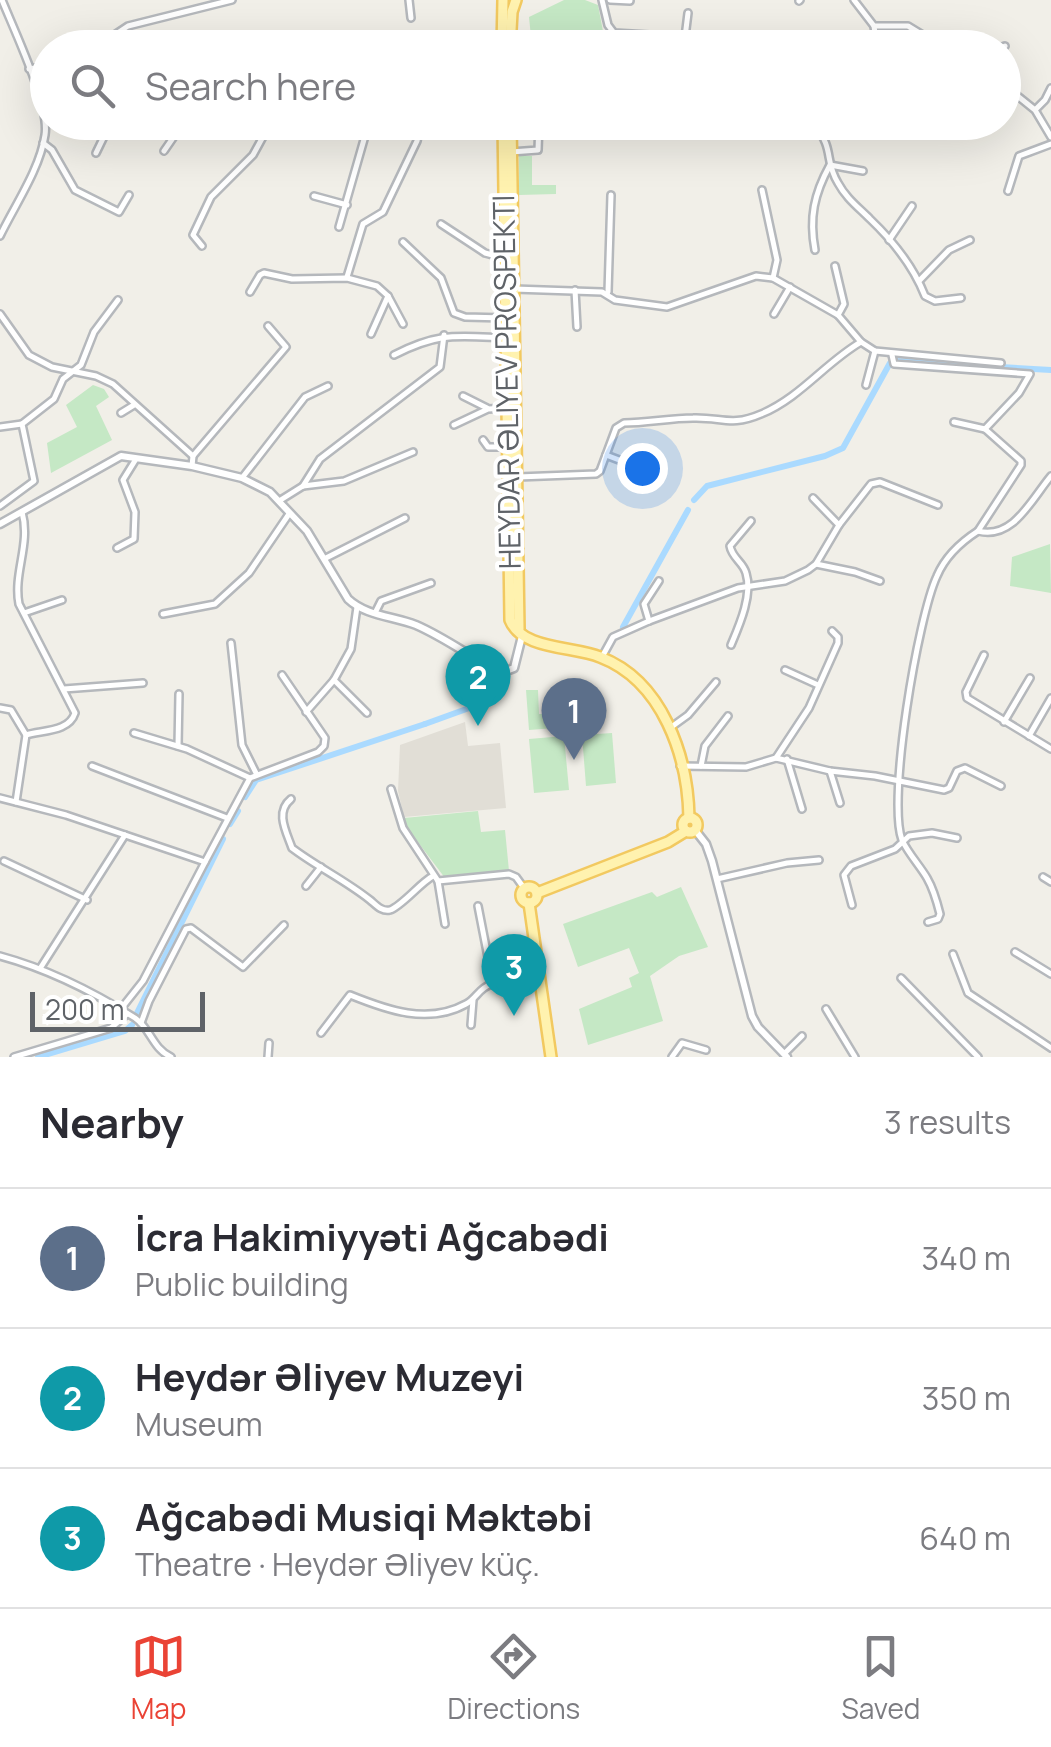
<!DOCTYPE html>
<meta charset="utf-8">
<style>
:root{--surface:#fff;--page:#f2f2f3;--text:#2b2b33;--muted:#7c7c81;--line:#e1e1e2;--accent:#ea4335}
body{margin:0;font-family:Manrope,sans-serif;background:var(--page);color:var(--text)}
.scale{position:absolute;left:30px;bottom:25px;width:175px;box-sizing:border-box;padding-left:10px;border:5px solid #5f6368;border-top:0;font-size:28px;line-height:35px;white-space:nowrap;color:#5f6368;-webkit-text-stroke:8px #fff;paint-order:stroke}
.you{position:absolute;left:642px;top:468px;width:35px;height:35px;margin:-25px;border:8px solid #fff;border-radius:50%;background:#1a73e8;box-shadow:0 0 0 15px #1a73e833}
.badge{display:grid;place-items:center;width:65px;height:65px;border-radius:50%;background:var(--accent);color:#fff;font-size:32px;font-weight:700}
.pin{position:absolute;translate:-50% -82px;filter:drop-shadow(0 2px 5px #0008)}
.pin::after{content:'';position:absolute;top:52px;width:35px;height:30px;background:inherit;clip-path:polygon(0 0,100% 0,50% 100%)}
.list{margin:0;padding:0;list-style:none}
h2{display:flex;justify-content:space-between;align-items:center;height:130px;margin:0;padding:0 40px;font-size:42px}
h2 small{font-size:32px;font-weight:400;color:var(--muted)}
.list li{display:grid;grid-template-columns:65px 1fr auto;gap:30px;align-items:center;box-sizing:border-box;height:140px;padding:0 40px;border-top:2px solid var(--line)}
.list b{display:block;font-size:38px;white-space:nowrap}
.list p{margin:0;font-size:32px;white-space:nowrap;color:var(--muted)}
.list em{font-size:32px;font-style:normal;color:var(--muted)}
.icon{flex:none;width:55px;height:55px;fill:none;stroke:currentColor;stroke-width:2;stroke-linecap:round;stroke-linejoin:round}
.map{position:relative;flex:none;width:1051px;height:1057px;overflow:hidden}
.search{position:absolute;background:var(--surface);box-shadow:0 10px 40px #0002;left:30px;right:30px;top:30px;height:110px;display:flex;align-items:center;gap:25px;box-sizing:border-box;padding:0 35px;border-radius:55px;color:var(--muted);font-size:38px}
.sheet{height:550px;background:var(--surface)}
nav{display:flex;justify-content:space-around;align-items:center;box-sizing:border-box;height:140px;border-top:2px solid var(--line);background:var(--surface);font-size:28px;color:var(--muted)}
nav a{display:grid;justify-items:center;gap:5px}
nav .on{color:var(--accent)}
.map>svg:first-child{display:block}
</style>
<div class="map">
<svg width="1051" height="1057" viewBox="0 0 1051 1057">
<rect width="100%" height="100%" fill="#f1efe8"/>
<path fill="#e1ded6" d="M465,722L468,746L500,743L506,808L404,817L398,791L400,745Z"/>
<g fill="#c5e8c5">
<path d="M564,0H585L598,5L606,47H532L529,17Z"/>
<path d="M519,156H532V185H556V194L519,195Z"/>
<path d="M93,385L104,389L109,397L96,406L112,440L51,473L47,443L77,427L66,405Z"/>
<path d="M1050,544L1051,593L1010,586L1012,557Z"/>
<path d="M526,690H538L539,714H554L555,728L529,730Z"/>
<path d="M612,733L616,783L586,786L582,735Z"/>
<path d="M564,736L569,790L534,793L529,739Z"/>
<path d="M478,811L481,832L505,830L509,871L445,878L408,829L404,818Z"/>
<path d="M681,887L708,947L679,956L650,976L663,1021L588,1045L579,1009L632,987L629,978L639,973L629,948L578,967L563,924L652,892L657,897Z"/>
</g>
<g fill="none" stroke-linecap="round" stroke-linejoin="round">
<g stroke="#aadaff" stroke-width="6">
<path d="M897,361L1051,370"/>
<path d="M694,500L707,486L825,456L843,448L890,363"/>
<path d="M623,627L688,510"/>
<path d="M425,724L494,699"/>
<path d="M245,797L256,780L425,724"/>
<path d="M230,824L238,811"/>
<path d="M136,1015L223,839"/>
<path d="M38,1057L125,1031L132,1025"/>
</g>
<defs>
<g id="minor">
<path d="M409,0L411,18"/>
<path d="M602,0L608,25L614,33L685,37L737,48"/>
<path d="M610,0L630,1"/>
<path d="M854,0L874,26H908L944,48"/>
<path d="M799,1L800,0"/>
<path d="M874,26L877,48"/>
<path d="M612,31V48"/>
<path d="M648,35V48"/>
<path d="M685,37L688,13"/>
<path d="M113,48L116,34L128,26L232,0"/>
<path d="M1000,48L1005,46"/>
<path d="M29,69L48,66"/>
<path d="M1004,85L1035,110L1051,137"/>
<path d="M1036,109L1045,100L1051,88"/>
<path d="M283,122L304,126L337,122"/>
<path d="M558,122L608,129L630,122"/>
<path d="M798,122L807,129L817,122"/>
<path d="M753,123V122"/>
<path d="M815,125C835,151 824,160 838,183C846,198 858,207 870,219C892,240 914,268 925,296L935,301L961,298"/>
<path d="M43,143L52,150L75,190L119,212L129,195"/>
<path d="M164,151L184,122"/>
<path d="M511,152L538,150L539,122"/>
<path d="M96,153L111,122"/>
<path d="M762,190L777,260L773,278"/>
<path d="M1008,191L1019,156L1051,144"/>
<path d="M314,196L347,205"/>
<path d="M441,224L485,253L504,258"/>
<path d="M339,227L369,122"/>
<path d="M0,236C15,205 40,169 45,135C50,105 14,30 2,0"/>
<path d="M889,240L912,206"/>
<path d="M403,242L441,278L454,313L465,317L505,318"/>
<path d="M202,246L193,235L211,197L253,155L271,122"/>
<path d="M815,250C809,218 814,194 830,165L863,171"/>
<path d="M835,266L844,304L838,315"/>
<path d="M347,277L363,224L383,212L417,141L421,122"/>
<path d="M919,281L949,250L970,240"/>
<path d="M514,289L602,292L615,300L667,307L756,276L773,278L838,315L861,342L875,351L1001,363"/>
<path d="M575,290L577,327"/>
<path d="M250,292L260,275L264,273L292,279L347,278L377,286L388,296L403,324"/>
<path d="M608,292L611,195"/>
<path d="M0,314L29,355L52,367L96,376L113,384L193,456L192,466"/>
<path d="M774,314L790,287"/>
<path d="M371,334L388,296"/>
<path d="M394,355C439,332 456,336 505,338"/>
<path d="M892,355L894,364L1030,374L1019,393L985,429L954,422"/>
<path d="M866,385L875,351"/>
<path d="M463,396L487,408"/>
<path d="M121,413L134,405"/>
<path d="M454,425L488,409L506,408"/>
<path d="M0,427L22,424"/>
<path d="M483,440L488,447H506"/>
<path d="M606,455L627,463"/>
<path d="M193,456L286,347L268,326"/>
<path d="M518,477L596,474L600,471L616,428L624,423C647,423 670,418 693,418C722,417 731,427 761,414C800,398 826,362 861,342"/>
<path d="M242,478L305,397L328,386"/>
<path d="M303,486L320,459L440,367L444,335"/>
<path d="M813,498L839,525"/>
<path d="M279,501L303,486L344,481L413,452"/>
<path d="M0,506L34,481L22,424L54,399L63,379L81,365L94,332L118,300"/>
<path d="M978,531L1021,465V461L985,429"/>
<path d="M117,548L134,539L135,512L123,480L136,459"/>
<path d="M326,558L405,518"/>
<path d="M816,564L855,572L880,581"/>
<path d="M24,613L62,600"/>
<path d="M375,613L381,601L431,583"/>
<path d="M163,614L215,604L249,573L289,514"/>
<path d="M649,621L644,604L659,581"/>
<path d="M231,643L242,745L256,773"/>
<path d="M731,645C739,626 753,595 746,573C743,562 732,558 730,546L751,521"/>
<path d="M984,655L966,692L967,698L1051,749"/>
<path d="M602,657L613,637L649,621L738,588L785,581L808,570L816,564L839,525L871,484L880,482L938,505"/>
<path d="M785,670L818,685"/>
<path d="M334,680L367,713"/>
<path d="M64,689L143,683"/>
<path d="M0,708L11,710L26,735"/>
<path d="M306,712L334,680L351,649L357,607"/>
<path d="M1004,722L1030,678"/>
<path d="M670,728L688,715L716,682"/>
<path d="M134,733L187,749L250,778"/>
<path d="M1029,736L1051,698"/>
<path d="M178,746L179,694"/>
<path d="M776,758L809,708L838,643V637L832,631"/>
<path d="M787,759L802,809"/>
<path d="M92,766L227,818"/>
<path d="M680,766L746,767L776,758L830,771L875,776L944,790L949,788L957,771L965,768L1001,786"/>
<path d="M701,766L705,746L728,716"/>
<path d="M830,771L840,803"/>
<path d="M391,789L403,828L438,881L509,874L516,877L524,888"/>
<path d="M0,798L66,815L205,862L250,778L318,752L324,746L325,738L282,675"/>
<path d="M291,799C275,812 286,831 292,848C317,867 345,880 370,900C376,905 382,912 390,910C402,906 420,883 433,876"/>
<path d="M16,802L26,735C43,730 69,732 75,713L19,604C13,573 31,544 22,512"/>
<path d="M4,861L87,900"/>
<path d="M1043,877L1051,882"/>
<path d="M717,879L787,863L819,860"/>
<path d="M438,881L445,924"/>
<path d="M306,886L321,867"/>
<path d="M852,905L844,875L851,866L895,849L909,836L932,833L957,838"/>
<path d="M478,906L493,983"/>
<path d="M928,922L938,919L940,914C937,902 934,890 927,878C920,866 908,853 902,840C887,799 918,617 937,576C945,557 961,542 978,531C1013,540 1031,500 1051,476"/>
<path d="M1015,952L1051,974"/>
<path d="M953,954L968,993L1051,1048"/>
<path d="M0,956C48,969 92,991 135,1018C151,1029 152,1048 171,1057"/>
<path d="M41,967L125,835"/>
<path d="M901,978L978,1057"/>
<path d="M826,1009L855,1057"/>
<path d="M120,1010L143,981L205,862"/>
<path d="M141,1023L149,1001L186,929L191,928L243,967L284,925"/>
<path d="M471,1025L473,1000"/>
<path d="M321,1033L350,995C387,1010 428,1025 466,1004C474,1000 477,993 484,988C498,978 521,976 537,972"/>
<path d="M784,1054L802,1036"/>
<path d="M14,1057L111,1028L127,1014"/>
<path d="M268,1057L269,1043"/>
<path d="M672,1057L682,1043L706,1050"/>
</g>
<g id="tertiary">
<path d="M0,524L121,456L192,466L242,478L270,492L307,531L348,599C366,616 393,616 416,625C446,638 472,658 501,673L514,668L522,636"/>
<path d="M695,830L706,844L712,861L752,1016L758,1027L787,1057"/>
</g>
<g id="primary">
<path d="M502,48L503,0"/>
<path d="M510,48L512,12L516,0"/>
<path d="M503,122L510,620C522,650 573,646 600,657C663,681 688,757 689,818"/>
<path d="M511,122L519,629"/>
<circle cx="690" cy="825" r="7"/>
<circle cx="529" cy="895" r="8"/>
<path d="M537,893L668,842L686,831"/>
<path d="M529,903L551,1057"/>
</g>
</defs>
<use href="#minor" stroke="#b5b8bc" stroke-width="10"/>
<use href="#tertiary" stroke="#b5b8bc" stroke-width="11"/>
<use href="#primary" stroke="#f2c960" stroke-width="14"/>
<use href="#minor" stroke="#fff" stroke-width="5"/>
<use href="#tertiary" stroke="#fff" stroke-width="6"/>
<use href="#primary" stroke="#fff2af" stroke-width="9"/>
</g>
<g text-anchor="middle" dominant-baseline="central" stroke-width="8" stroke-linejoin="round" paint-order="stroke">
<g font-size="30" fill="#5f6368" stroke="#fff">
<text transform="translate(506 382) rotate(-91)">HEYDAR ƏLIYEV PROSPEKTI</text>
</g>
</g>
</svg>
<div class="scale">200 m</div>
<div class="you"></div>
<div class="pin badge" style="left:574px;top:760px;background:#5c6f8a">1</div>
<div class="pin badge" style="left:478px;top:726px;background:#0f9aa8">2</div>
<div class="pin badge" style="left:514px;top:1016px;background:#0f9aa8">3</div>
<div class="search"><svg class="icon" aria-label="search" viewBox="0 0 24 24"><circle cx="10" cy="10" r="6"/><path d="M15 15l6 6"/></svg>Search here</div>
</div>
<section class="sheet">
<h2>Nearby<small>3 results</small></h2>
<ul class="list">
<li><span class="badge" style="background:#5c6f8a">1</span><div><b>İcra Hakimiyyəti Ağcabədi</b><p>Public building</p></div><em>340 m</em></li>
<li><span class="badge" style="background:#0f9aa8">2</span><div><b>Heydər Əliyev Muzeyi</b><p>Museum</p></div><em>350 m</em></li>
<li><span class="badge" style="background:#0f9aa8">3</span><div><b>Ağcabədi Musiqi Məktəbi</b><p>Theatre · Heydər Əliyev küç.</p></div><em>640 m</em></li>
</ul>
</section>
<nav>
<a class="on"><svg class="icon" aria-label="map" viewBox="0 0 24 24"><path d="M3 6l6-2 6 2 6-2v14l-6 2-6-2-6 2zM9 4v14M15 6v14"/></svg>Map</a>
<a><svg class="icon" aria-label="directions" viewBox="0 0 24 24"><path d="M12 3l9 9-9 9-9-9zM9 14v-3h6M13 9l2 2-2 2"/></svg>Directions</a>
<a><svg class="icon" aria-label="saved" viewBox="0 0 24 24"><path d="M7 4h10v16l-5-4-5 4z"/></svg>Saved</a>
</nav>
